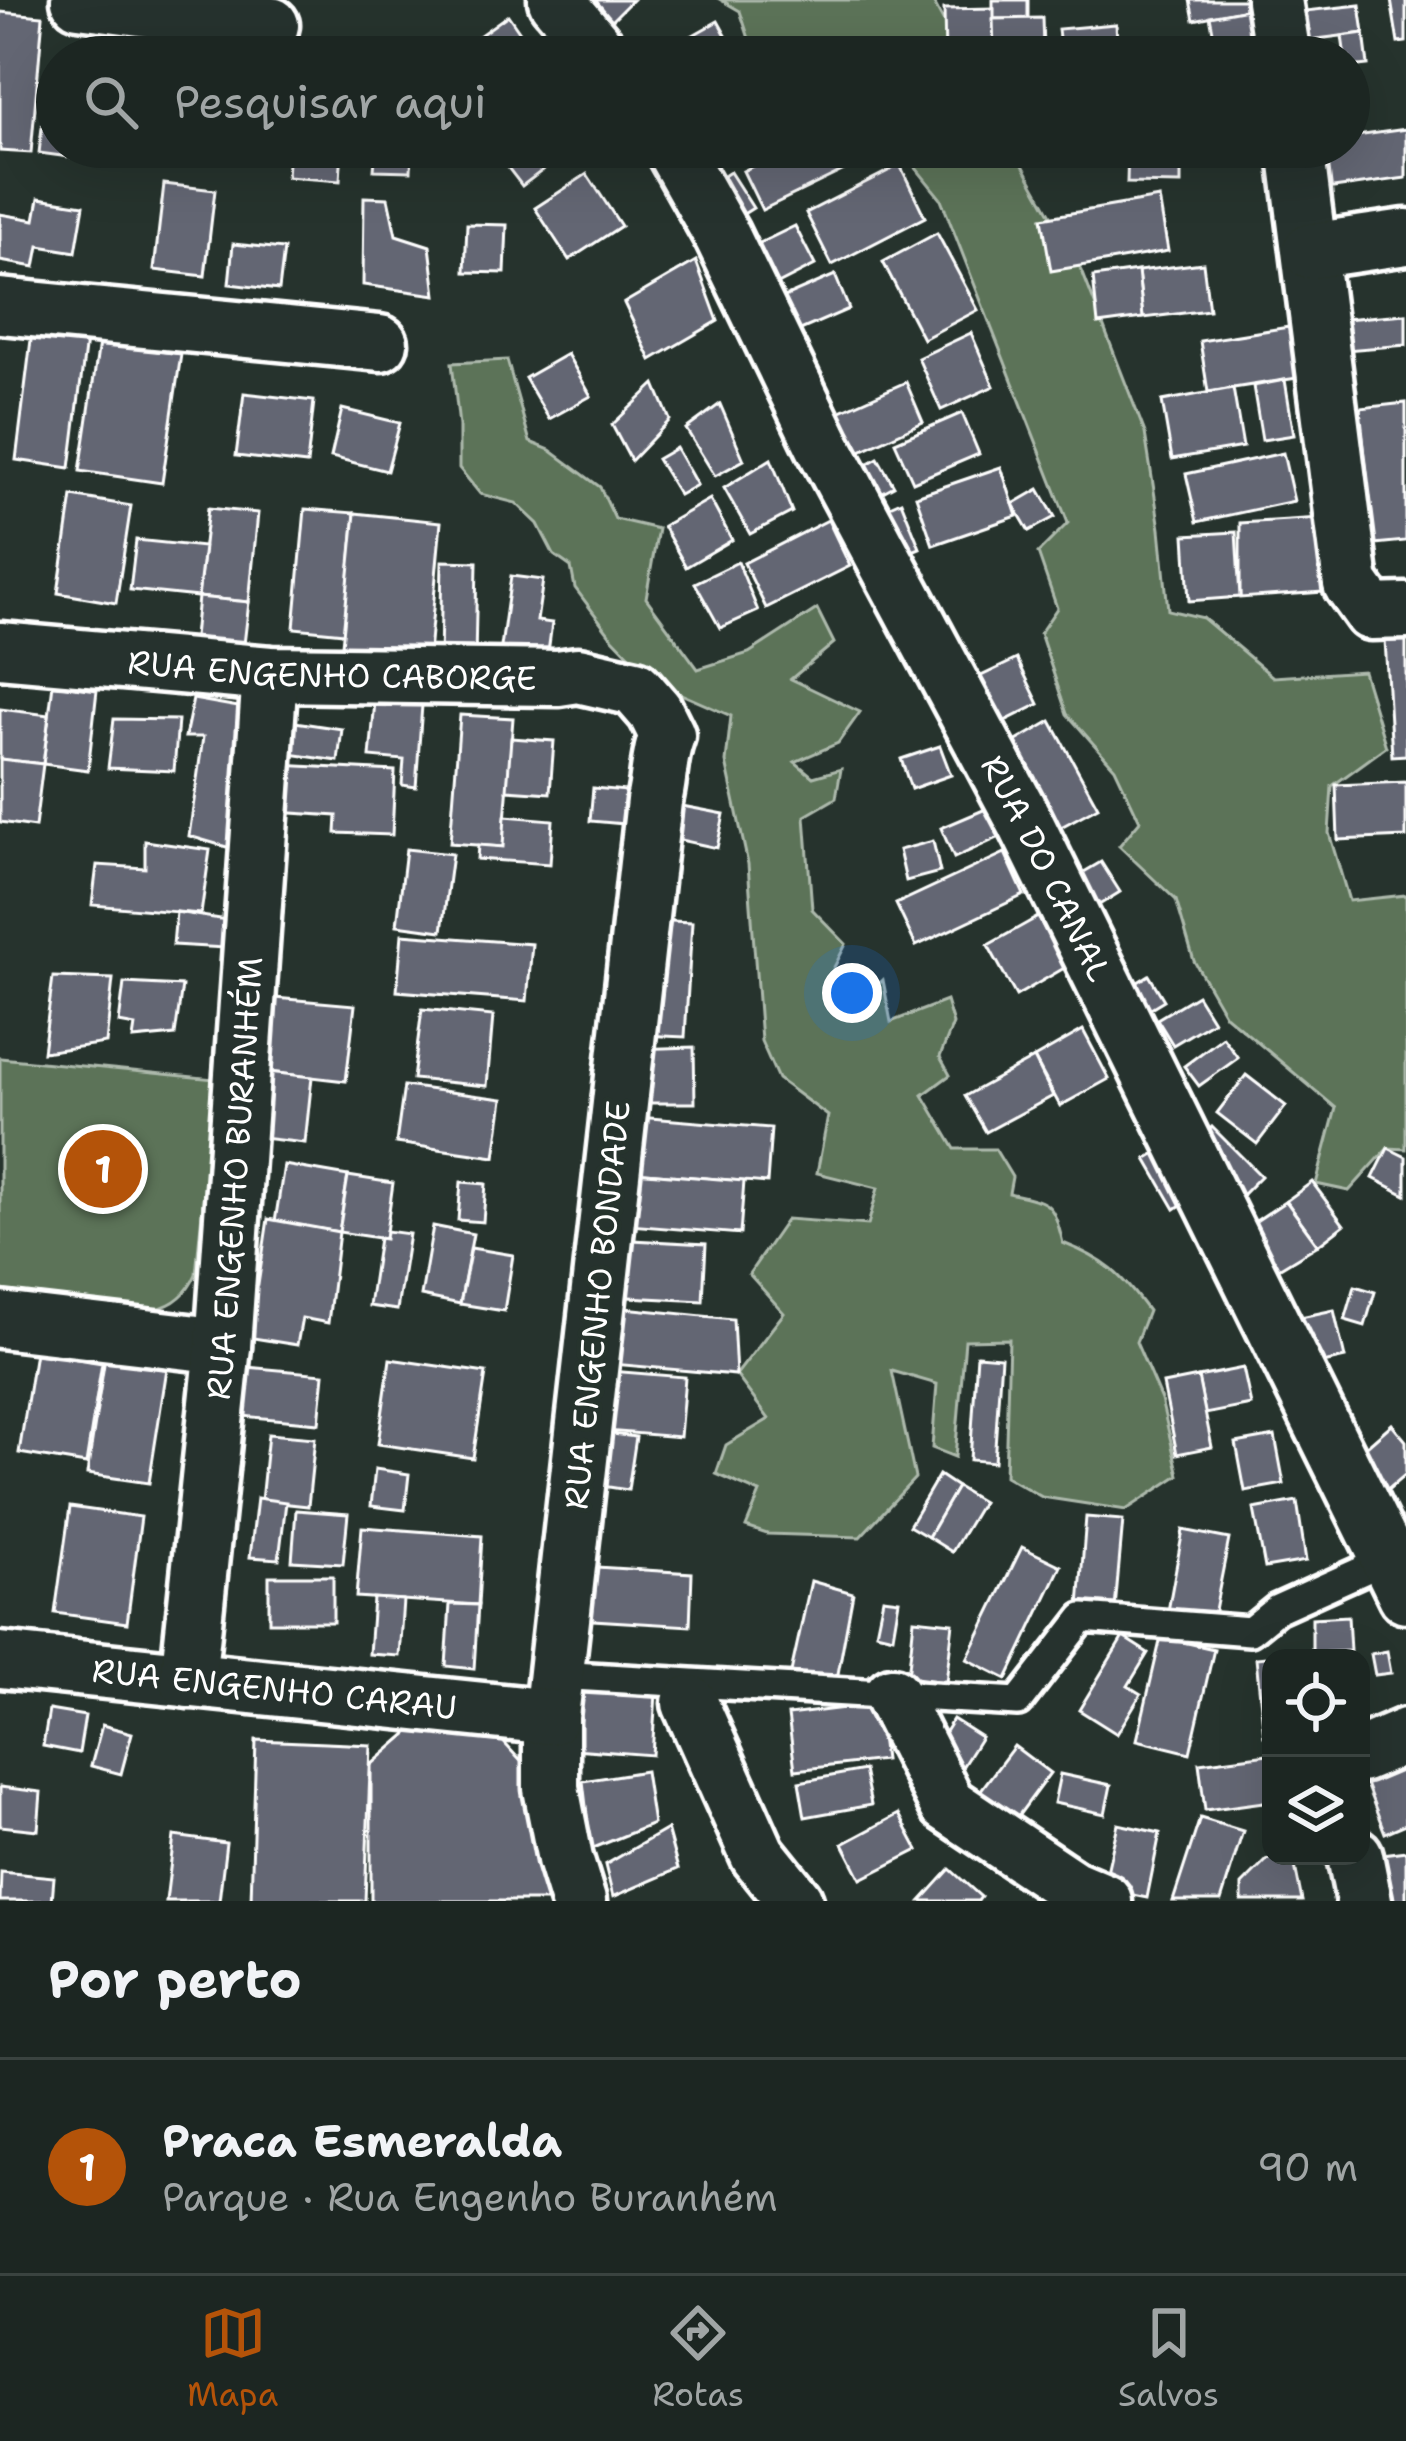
<!DOCTYPE html>
<html lang="pt">
<meta charset="utf-8">
<style>
:root{--surface:#1c2622;--page:#252e2a;--text:#f1f3f6;--muted:#a0a5a5;--line:#3a4340;--accent:#b45309}
body{margin:0;font-family:"Shantell Sans",sans-serif;background:var(--page);color:var(--text)}
.controls{position:absolute;right:36px;bottom:36px;display:grid;overflow:hidden;border-radius:24px;box-shadow:0 12px 48px #0002}
.controls button{width:108px;height:108px;display:grid;place-items:center;padding:0;border:0;border-bottom:3px solid var(--line);background:var(--surface);color:var(--text);font:60px sans-serif}
.you{position:absolute;left:852px;top:993px;width:42px;height:42px;margin:-30px;border:9px solid #fff;border-radius:50%;background:#1a73e8;box-shadow:0 0 0 18px #1a73e833}
.badge{display:grid;place-items:center;width:78px;height:78px;border-radius:50%;background:var(--accent);color:#fff;font-size:39px;font-weight:700}
.pin{position:absolute;translate:-50% -50%;border:6px solid #fff;box-shadow:0 3px 12px #0006}
.list{margin:0;padding:0;list-style:none}
h2{display:flex;justify-content:space-between;align-items:center;height:156px;margin:0;padding:0 48px;font-size:51px}
h2 small{font-size:39px;font-weight:400;color:var(--muted)}
.list li{display:grid;grid-template-columns:78px 1fr auto;gap:36px;align-items:center;box-sizing:border-box;height:216px;padding:0 48px;border-top:3px solid var(--line)}
.list b{display:block;font-size:45px;white-space:nowrap}
.list p{margin:0;font-size:39px;white-space:nowrap;color:var(--muted)}
.list em{font-size:39px;font-style:normal;color:var(--muted)}
.icon{flex:none;width:66px;height:66px;fill:none;stroke:currentColor;stroke-width:2;stroke-linecap:round;stroke-linejoin:round}
.map{position:relative;flex:none;width:1406px;height:1901px;overflow:hidden}
.search{position:absolute;background:var(--surface);box-shadow:0 12px 48px #0002;left:36px;right:36px;top:36px;height:132px;display:flex;align-items:center;gap:30px;box-sizing:border-box;padding:0 42px;border-radius:66px;color:var(--muted);font-size:45px}
.sheet{height:372px;background:var(--surface)}
nav{display:flex;justify-content:space-around;align-items:center;box-sizing:border-box;height:168px;border-top:3px solid var(--line);background:var(--surface);font-size:33px;color:var(--muted)}
nav a{display:grid;justify-items:center;gap:6px}
nav .on{color:var(--accent)}
.map>svg:first-child{display:block}
</style>
<div class="map">
<svg width="1406" height="1901" viewBox="0 0 1406 1901">
<rect width="100%" height="100%" fill="#26332d"/>
<filter id="ink" filterUnits="userSpaceOnUse"><feTurbulence type="fractalNoise" baseFrequency=".00833" numOctaves="2"/><feDisplacementMap in="SourceGraphic" scale="24" xChannelSelector="R" yChannelSelector="G"/><feConvolveMatrix kernelMatrix="1 2 1 2 8 2 1 2 1" color-interpolation-filters="sRGB"/></filter>
<g filter="url(#ink)">
<g fill="#5b7358" stroke="#adb9ac" stroke-width="3">
<path d="M721,0H932L963,57H755L740,11Z"/>
<path d="M883,147H1013L1082,271L1145,433L1160,529L1168,610L1203,618L1273,677L1363,671L1386,747L1332,786L1329,833L1349,901L1406,895V1149L1388,1148L1349,1191L1316,1184L1336,1108L1225,1015L1194,961L1176,900L1119,846L1140,821L1115,768L1067,714L1040,633L1057,608L1038,553L1068,523L941,199L908,158Z"/>
<path d="M507,360L530,442L550,450L600,487L615,519L658,529L646,598L698,669L749,653L817,609L834,643L791,679L860,712L838,743L795,762L813,777L841,769L836,798L805,816L812,909L846,944L828,979L868,994L883,980L891,1022L946,1001L953,1024L940,1057L950,1075L923,1095L955,1149H995L1012,1177L1009,1193C1051,1203 1052,1200 1063,1243C1106,1260 1121,1274 1148,1311L1136,1342L1161,1400L1179,1475L1126,1510L1042,1497L1005,1476L1009,1339L965,1340L955,1457L932,1448L937,1384L892,1371L915,1478L860,1537L767,1534L746,1527L760,1493L716,1474L726,1445L769,1419L736,1375L784,1313L749,1274L787,1219L868,1225L878,1188L817,1173L828,1116L778,1079L761,1041L748,864L726,762L731,716L656,683L611,636L575,588L571,567L554,555L538,524L516,503L480,494L459,468V426L452,363Z"/>
<path d="M0,1058L215,1079L196,1274C188,1293 175,1305 155,1309L0,1296Z"/>
</g>
<g fill="#646673" stroke="#fff" stroke-width="3">
<path d="M572,0H632L602,30Z"/>
<rect x="993" y="0" width="35" height="19"/>
<path d="M1190,0H1245L1247,9L1194,20Z"/>
<path d="M1391,0H1406V42L1398,43Z"/>
<path d="M1360,5L1364,33L1309,40L1305,11Z"/>
<path d="M994,8V57H945L944,9Z"/>
<path d="M1247,9L1256,57H1218L1210,16Z"/>
<path d="M0,12L43,16L31,153L0,151Z"/>
<path d="M508,15L537,57H452L451,56Z"/>
<path d="M1042,18L1043,48L994,49L993,19Z"/>
<path d="M718,21L738,57H654Z"/>
<path d="M1116,24L1118,57H1061L1058,29Z"/>
<path d="M1364,33L1368,65L1349,67V57H1345L1342,36Z"/>
<path d="M47,84L57,86V147H78L77,158L39,153Z"/>
<path d="M1406,129V178L1326,189L1321,147H1349V137Z"/>
<path d="M121,147H171L170,162L120,158Z"/>
<path d="M289,147H342L340,181L287,177Z"/>
<path d="M376,147H412L411,171L374,170Z"/>
<path d="M492,147H532L547,167L522,186Z"/>
<path d="M532,147H573L547,167Z"/>
<path d="M688,147H750L699,175Z"/>
<path d="M792,147H835L846,169L762,210L743,171Z"/>
<path d="M1128,147H1181V184L1127,183Z"/>
<path d="M900,165L925,217L832,265L806,213Z"/>
<path d="M730,172L753,208L731,222L708,186Z"/>
<path d="M587,174L621,226L569,260L535,208Z"/>
<path d="M164,184L215,190L205,276L154,270Z"/>
<path d="M364,197L388,198L396,235L430,246L436,295L363,285Z"/>
<path d="M39,198L84,205L76,252L39,246L35,267L0,261V214L35,220Z"/>
<path d="M1159,198L1168,251L1051,271L1042,218Z"/>
<path d="M467,224L507,225L505,273L465,272Z"/>
<path d="M795,226L815,265L778,284L758,244Z"/>
<path d="M937,233L978,310L923,339L883,262Z"/>
<path d="M233,244L284,249L279,290L229,284Z"/>
<path d="M696,261L718,321L651,360L624,303Z"/>
<path d="M1203,263L1209,310L1143,318L1138,271Z"/>
<path d="M1138,271L1143,318L1098,324L1093,277Z"/>
<path d="M835,275L849,309L796,332L782,298Z"/>
<path d="M1406,314V345L1346,350L1344,319Z"/>
<path d="M1289,327L1297,378L1208,392L1200,341Z"/>
<path d="M32,332L86,340L70,468L16,460Z"/>
<path d="M971,333L994,386L941,410L918,358Z"/>
<path d="M99,343L181,354L162,483L80,471Z"/>
<path d="M567,354L591,396L549,419L525,378Z"/>
<path d="M1285,380L1294,435L1262,440L1253,386Z"/>
<path d="M906,382L923,422L841,460L823,419Z"/>
<path d="M655,384L670,420L631,461L612,425Z"/>
<path d="M1233,388L1243,447L1172,459L1162,401Z"/>
<path d="M244,393L314,401L307,464L236,456Z"/>
<path d="M1406,403V541L1374,544L1360,408Z"/>
<path d="M720,404L744,460L715,476L686,429Z"/>
<path d="M342,409L400,423L387,471L331,457Z"/>
<path d="M962,413L979,454L913,482L895,442Z"/>
<path d="M676,448L697,485L679,495L657,459Z"/>
<path d="M1283,453L1294,501L1197,522L1186,474Z"/>
<path d="M878,458L894,486L868,500L853,472Z"/>
<path d="M771,459L792,512L750,534L724,488Z"/>
<path d="M1001,467L1017,516L933,545L916,496Z"/>
<path d="M1039,489L1055,517L1029,531L1013,504Z"/>
<path d="M72,496L131,506L116,603L58,593Z"/>
<path d="M710,499L732,540L686,567L663,526Z"/>
<path d="M901,501L920,548L893,559L874,513Z"/>
<path d="M208,508L258,513L249,602L198,597Z"/>
<path d="M305,509L355,513L344,633L294,628Z"/>
<path d="M355,513L441,522L429,653L342,645Z"/>
<path d="M1336,517L1337,591L1240,598V523Z"/>
<path d="M828,520L850,566L766,608L744,563Z"/>
<path d="M1236,532L1240,597L1189,601L1185,535Z"/>
<path d="M136,540L204,547L198,597L130,590Z"/>
<path d="M442,561L477,562L475,661L440,660Z"/>
<path d="M738,562L758,611L720,628L695,583Z"/>
<path d="M511,576L543,580L537,621L552,623L546,667L499,661Z"/>
<path d="M198,597L249,602L243,653L193,647Z"/>
<path d="M1406,638V755L1392,756L1385,640Z"/>
<path d="M1017,659L1039,704L999,724L977,678Z"/>
<path d="M53,684L97,690L88,770L43,764Z"/>
<path d="M193,699L244,708L230,848L189,836L203,737H185Z"/>
<path d="M375,701L422,705L416,787L402,785L404,760L370,757Z"/>
<path d="M0,709L49,715L43,764L0,759Z"/>
<path d="M460,715L513,718L503,847L450,843Z"/>
<path d="M114,719L178,720L174,771L108,768Z"/>
<path d="M1051,721L1098,807L1059,828L1013,743Z"/>
<path d="M295,722L342,729L338,761L290,754Z"/>
<path d="M511,738L554,741L550,793L507,790Z"/>
<path d="M940,746L951,775L911,789L901,759Z"/>
<path d="M0,759L43,764L35,827L0,822Z"/>
<path d="M279,765L395,771L392,835L336,833L337,816L277,812Z"/>
<path d="M1406,782V837L1338,840L1336,785Z"/>
<path d="M593,788L627,791L625,824L590,821Z"/>
<path d="M677,805L724,814L717,848L671,838Z"/>
<path d="M988,808L1000,837L954,858L941,828Z"/>
<path d="M505,816L553,820L550,864L477,859L478,845L503,847Z"/>
<path d="M145,841L210,850L201,914L92,905L97,865L145,868Z"/>
<path d="M933,841L940,872L906,881L899,850Z"/>
<path d="M406,849L452,854L442,931L397,925Z"/>
<path d="M1005,853L1024,895L916,946L896,904Z"/>
<path d="M1101,862L1120,892L1083,915L1065,883Z"/>
<path d="M176,912L233,921L225,948L173,945Z"/>
<path d="M1038,917L1066,967L1016,996L988,945Z"/>
<path d="M648,920L692,922L685,1037L641,1035Z"/>
<path d="M402,934L532,944L527,1001L397,991Z"/>
<path d="M1149,975L1164,1000L1136,1017L1122,992Z"/>
<path d="M53,977L113,979L106,1043L43,1052Z"/>
<path d="M124,983L182,986L175,1035L133,1039L135,1026L119,1023Z"/>
<path d="M1197,995L1213,1021L1173,1045L1157,1019Z"/>
<path d="M275,998L355,1005L346,1081L268,1072Z"/>
<path d="M422,1009L493,1016L487,1086L413,1079Z"/>
<path d="M1083,1030L1109,1079L1060,1106L1034,1058Z"/>
<path d="M1223,1037L1238,1058L1199,1086L1184,1066Z"/>
<path d="M694,1047L695,1103H634V1049Z"/>
<path d="M1034,1058L1053,1096L986,1132L965,1096Z"/>
<path d="M268,1072L312,1077L305,1143L262,1138Z"/>
<path d="M1246,1075L1286,1106L1257,1144L1217,1113Z"/>
<path d="M404,1086L503,1099L495,1157L396,1143Z"/>
<path d="M626,1116L771,1128L767,1183L621,1171Z"/>
<path d="M1212,1127L1261,1176L1239,1198L1191,1149Z"/>
<path d="M1166,1147L1194,1196L1175,1209L1146,1159Z"/>
<path d="M1388,1148L1406,1157V1195L1373,1178Z"/>
<path d="M284,1165L348,1176L339,1232L275,1222Z"/>
<path d="M621,1171L744,1181L740,1234L616,1224Z"/>
<path d="M348,1176L393,1183L385,1239L339,1232Z"/>
<path d="M461,1182L486,1184L483,1222L458,1220Z"/>
<path d="M1312,1182L1344,1225L1318,1245L1286,1201Z"/>
<path d="M1286,1201L1318,1245L1262,1279L1232,1237Z"/>
<path d="M268,1219L339,1232L328,1323L302,1318L297,1345L235,1335L243,1282L258,1285Z"/>
<path d="M433,1226L473,1234L460,1304L421,1296Z"/>
<path d="M386,1231L409,1234L397,1310L369,1306L379,1238L385,1239Z"/>
<path d="M613,1239L706,1244L703,1301L610,1296Z"/>
<path d="M471,1248L513,1255L504,1311L460,1304Z"/>
<path d="M1355,1286L1375,1292L1365,1326L1345,1320Z"/>
<path d="M605,1306L733,1319L736,1375L601,1363Z"/>
<path d="M1334,1310L1345,1358L1301,1368L1291,1319Z"/>
<path d="M106,1351L168,1362L149,1483L87,1474Z"/>
<path d="M35,1352L102,1363L86,1464L19,1453Z"/>
<path d="M977,1355L1001,1357L994,1462L970,1460Z"/>
<path d="M390,1359L486,1373L473,1458L378,1444Z"/>
<path d="M235,1366L324,1374L319,1423L231,1415Z"/>
<path d="M1243,1368L1251,1405L1205,1414L1198,1377Z"/>
<path d="M598,1370L685,1377L680,1437L593,1430Z"/>
<path d="M1198,1377L1212,1447L1177,1454L1163,1384Z"/>
<path d="M1392,1424L1406,1441V1474L1376,1500L1346,1464Z"/>
<path d="M604,1433L636,1437L628,1490L596,1485Z"/>
<path d="M268,1434L315,1438L308,1506L261,1501Z"/>
<path d="M1275,1436L1284,1484L1245,1491L1236,1443Z"/>
<path d="M375,1469L409,1474L405,1510L371,1506Z"/>
<path d="M939,1475L957,1487L928,1537L909,1526Z"/>
<path d="M957,1487L982,1502L952,1552L928,1537Z"/>
<path d="M257,1498L286,1502L279,1559L250,1557Z"/>
<path d="M1297,1501L1306,1561L1265,1568L1254,1509Z"/>
<path d="M70,1507L141,1517L127,1623L55,1613Z"/>
<path d="M296,1510L348,1514L343,1564L292,1561Z"/>
<path d="M1086,1517L1123,1520L1115,1609L1079,1606Z"/>
<path d="M362,1527L482,1536L478,1605L356,1597Z"/>
<path d="M1183,1530L1229,1539L1213,1620L1168,1611Z"/>
<path d="M1022,1547L1061,1566L1007,1679L967,1659Z"/>
<path d="M580,1566L692,1573L690,1626L577,1619Z"/>
<rect x="269" y="1576" width="64" height="46"/>
<path d="M811,1581L853,1593L837,1679L791,1672Z"/>
<path d="M373,1598L403,1600L399,1656L369,1654Z"/>
<path d="M883,1598L899,1600L893,1636L876,1632Z"/>
<path d="M450,1604L478,1605L474,1669L446,1666Z"/>
<path d="M1348,1616L1350,1651L1312,1653V1618Z"/>
<path d="M914,1619L953,1623L946,1682L908,1677Z"/>
<path d="M1123,1637L1148,1653L1128,1686L1141,1694L1117,1734L1079,1710Z"/>
<path d="M1161,1637L1214,1649L1190,1753L1137,1740Z"/>
<path d="M1387,1651L1391,1673L1375,1675L1371,1654Z"/>
<path d="M1303,1653V1658H1271V1735L1264,1736L1256,1658Z"/>
<path d="M579,1687L656,1693L652,1755L574,1749Z"/>
<path d="M877,1704L884,1760L795,1770L788,1715Z"/>
<path d="M49,1710L85,1716L79,1753L43,1746Z"/>
<path d="M953,1719L981,1737L957,1775L929,1757Z"/>
<path d="M102,1725L132,1733L121,1774L91,1766Z"/>
<path d="M409,1732L496,1734L538,1780L560,1901H371V1765Z"/>
<path d="M256,1740L371,1745L365,1901H251Z"/>
<path d="M1014,1746L1050,1773L1007,1831L971,1803Z"/>
<path d="M1406,1753V1824L1385,1833L1361,1771Z"/>
<path d="M1268,1754L1271,1801L1205,1810L1199,1763Z"/>
<path d="M864,1770L871,1805L805,1817L799,1782Z"/>
<path d="M645,1771L653,1824L591,1849L583,1781Z"/>
<path d="M1060,1774L1111,1785L1105,1814L1054,1803Z"/>
<path d="M0,1787L41,1792L38,1830L0,1826Z"/>
<path d="M899,1814L918,1850L861,1879L843,1844Z"/>
<path d="M1200,1818L1243,1831L1221,1901H1173Z"/>
<path d="M1118,1824L1160,1833L1147,1898L1103,1889Z"/>
<path d="M667,1829L678,1869L613,1897L605,1865Z"/>
<path d="M174,1836L226,1843L219,1901H166Z"/>
<path d="M1406,1851V1901H1371L1366,1856Z"/>
<path d="M1276,1856H1293L1302,1901H1242V1885L1267,1860Z"/>
<path d="M950,1869L981,1897L978,1901H921Z"/>
<path d="M1,1872L54,1877L52,1901H0Z"/>
</g>
<g fill="none" stroke-linecap="round" stroke-linejoin="round">
<defs>
<path id="lane" d="M556,1675L1018,1702L1083,1618L1250,1631L1277,1609L1388,1559"/>
<g id="street">
<path d="M79,0L271,25"/>
<path d="M556,0L604,57"/>
<path d="M1274,0L1283,57"/>
<path id="s1" d="M672,147L722,236L823,445L1025,822L1406,1595"/>
<path d="M1296,147L1351,584L1371,612L1406,611"/>
<path d="M1310,251L1406,237"/>
<path d="M0,306L380,343"/>
<path id="s2" d="M0,650L270,674L558,678L578,675L635,688L655,711L667,735C658,758 660,778 654,801L551,1717V1788L565,1859L578,1901"/>
<path d="M0,1320L223,1346"/>
<path id="s3" d="M0,1660L551,1717"/>
<path id="s4" d="M188,1680L223,1346L270,674"/>
<path d="M892,1695L947,1804L1071,1887L1104,1901"/>
<path d="M690,1703L758,1855L795,1901"/>
<path d="M1361,1755L1406,1736"/>
<path d="M1355,1856L1364,1901"/>
</g>
</defs>
<use href="#lane" stroke="#fff" stroke-width="36"/>
<use href="#street" stroke="#fff" stroke-width="63"/>
<use href="#lane" stroke="#26332d" stroke-width="27"/>
<use href="#street" stroke="#26332d" stroke-width="54"/>
</g>
</g>
<g text-anchor="middle" dominant-baseline="central" stroke-width="9" stroke-linejoin="round" paint-order="stroke">
<g font-size="33" fill="#fff" stroke="#26332d">
<text stroke="none"><textPath href="#s2" startOffset="333">RUA ENGENHO CABORGE</textPath></text>
<text stroke="none"><textPath href="#s1" startOffset="813">RUA DO CANAL</textPath></text>
<text stroke="none"><textPath href="#s4" startOffset="504">RUA ENGENHO BURANHÉM</textPath></text>
<text transform="translate(597 1305) rotate(-84)">RUA ENGENHO BONDADE</text>
<text stroke="none"><textPath href="#s3" startOffset="276">RUA ENGENHO CARAU</textPath></text>
</g>
</g>
</svg>
<div class="controls">
<button><svg class="icon" aria-label="locate" viewBox="0 0 24 24"><circle cx="12" cy="12" r="6"/><path d="M12 2v4M12 18v4M2 12h4M18 12h4"/></svg></button>
<button><svg class="icon" aria-label="layers" viewBox="0 0 24 24"><path d="M12 4l9 5-9 5-9-5zM3 14l9 5 9-5"/></svg></button>
</div>
<div class="you"></div>
<div class="pin badge" style="left:103px;top:1169px">1</div>
<div class="search"><svg class="icon" aria-label="search" viewBox="0 0 24 24"><circle cx="10" cy="10" r="6"/><path d="M15 15l6 6"/></svg>Pesquisar aqui</div>
</div>
<section class="sheet">
<h2>Por perto<small></small></h2>
<ul class="list">
<li><span class="badge">1</span><div><b>Praca Esmeralda</b><p>Parque · Rua Engenho Buranhém</p></div><em>90 m</em></li>
</ul>
</section>
<nav>
<a class="on"><svg class="icon" aria-label="map" viewBox="0 0 24 24"><path d="M3 6l6-2 6 2 6-2v14l-6 2-6-2-6 2zM9 4v14M15 6v14"/></svg>Mapa</a>
<a><svg class="icon" aria-label="directions" viewBox="0 0 24 24"><path d="M12 3l9 9-9 9-9-9zM9 14v-3h6M13 9l2 2-2 2"/></svg>Rotas</a>
<a><svg class="icon" aria-label="saved" viewBox="0 0 24 24"><path d="M7 4h10v16l-5-4-5 4z"/></svg>Salvos</a>
</nav>
